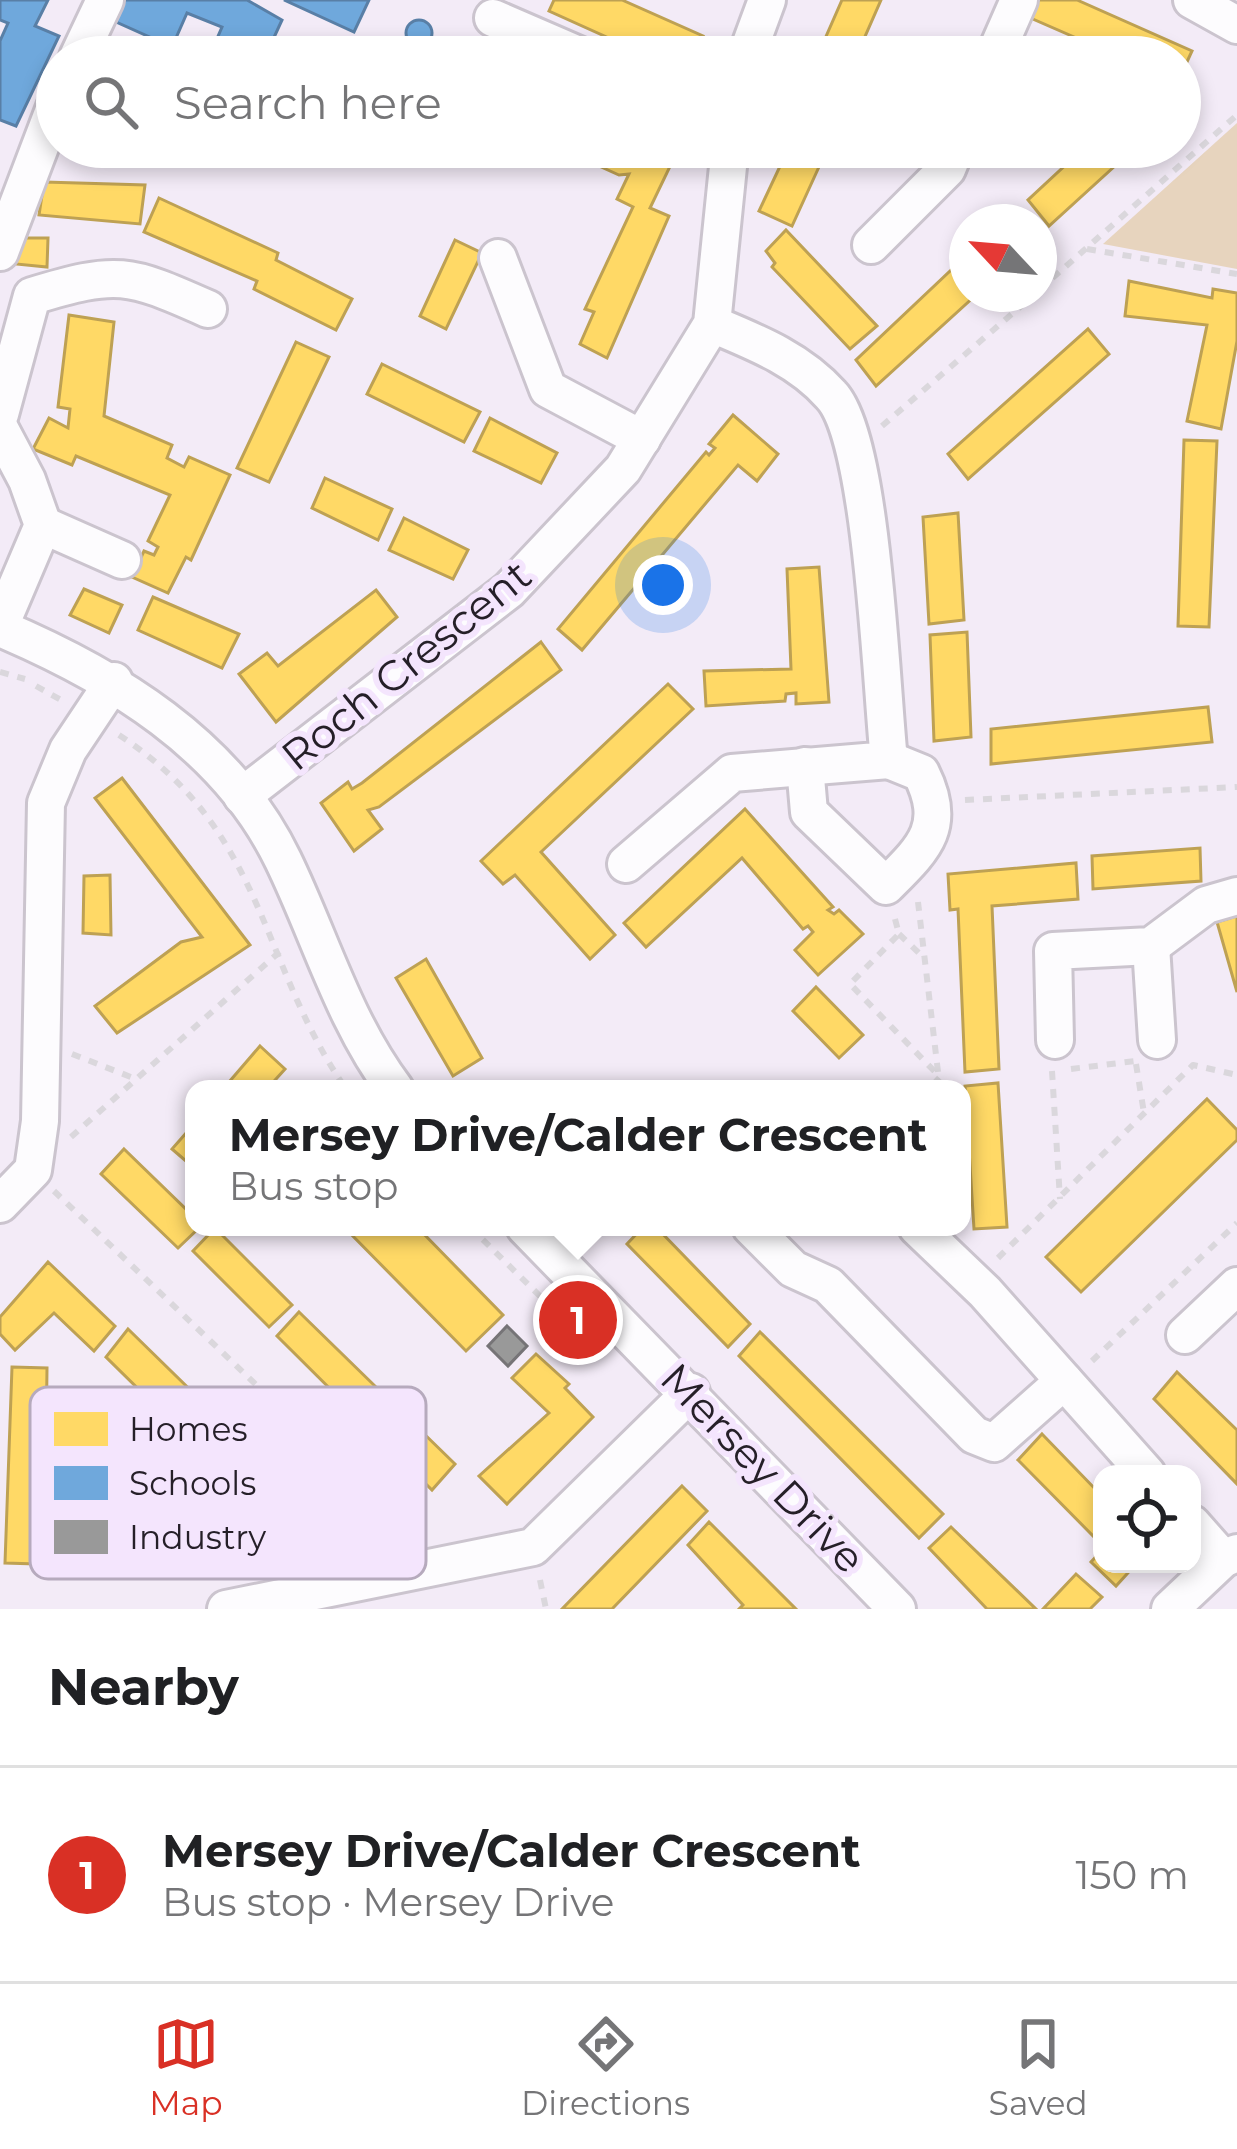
<!DOCTYPE html>
<meta charset="utf-8">
<style>
:root{--surface:#fff;--page:#f2f2f2;--text:#202124;--muted:#757577;--line:#e0e0e0;--accent:#d93025}
body{margin:0;font-family:Montserrat,sans-serif;background:var(--page);color:var(--text)}
.controls{position:absolute;right:36px;bottom:36px;display:grid;overflow:hidden;border-radius:24px;box-shadow:0 6px 18px #0003}
.controls button{width:108px;height:108px;display:grid;place-items:center;padding:0;border:0;border-bottom:3px solid var(--line);background:var(--surface);color:var(--text);font:60px sans-serif}
.compass{position:absolute;left:949px;top:204px;width:108px;height:108px;border-radius:50%;background:var(--surface);box-shadow:0 6px 18px #0003;rotate:296deg}
.you{position:absolute;left:663px;top:585px;width:42px;height:42px;margin:-30px;border:9px solid #fff;border-radius:50%;background:#1a73e8;box-shadow:0 0 0 18px #1a73e833}
.badge{display:grid;place-items:center;width:78px;height:78px;border-radius:50%;background:var(--accent);color:#fff;font-size:39px;font-weight:700}
.pin{position:absolute;translate:-50% -50%;border:6px solid #fff;box-shadow:0 3px 12px #0006}
.popup{position:absolute;left:185px;top:1080px;width:786px;height:156px;box-sizing:border-box;display:grid;place-content:center;border-radius:24px;background:var(--surface);filter:drop-shadow(0 3px 9px #0005);font-size:39px;white-space:nowrap;color:var(--muted)}
.popup b{font-size:45px;color:var(--text)}
.popup::after{content:'';position:absolute;left:50%;top:100%;margin-left:-24px;border:24px solid transparent;border-top-color:var(--surface)}
.list{margin:0;padding:0;list-style:none}
h2{display:flex;justify-content:space-between;align-items:center;height:156px;margin:0;padding:0 48px;font-size:51px}
h2 small{font-size:39px;font-weight:400;color:var(--muted)}
.list li{display:grid;grid-template-columns:78px 1fr auto;gap:36px;align-items:center;box-sizing:border-box;height:216px;padding:0 48px;border-top:3px solid var(--line)}
.list b{display:block;font-size:45px;white-space:nowrap}
.list p{margin:0;font-size:39px;white-space:nowrap;color:var(--muted)}
.list em{font-size:39px;font-style:normal;color:var(--muted)}
.icon{flex:none;width:66px;height:66px;fill:none;stroke:currentColor;stroke-width:2;stroke-linecap:round;stroke-linejoin:round}
.map{position:relative;flex:none;width:1237px;height:1609px;overflow:hidden}
.search{position:absolute;background:var(--surface);box-shadow:0 6px 18px #0003;left:36px;right:36px;top:36px;height:132px;display:flex;align-items:center;gap:30px;box-sizing:border-box;padding:0 42px;border-radius:66px;color:var(--muted);font-size:45px}
.sheet{height:372px;background:var(--surface)}
nav{display:flex;justify-content:space-around;align-items:center;box-sizing:border-box;height:168px;border-top:3px solid var(--line);background:var(--surface);font-size:33px;color:var(--muted)}
nav a{display:grid;justify-items:center;gap:6px}
nav .on{color:var(--accent)}
.map>svg:first-child{display:block}
</style>
<div class="map">
<svg width="1237" height="1609" viewBox="0 0 1237 1609">
<rect width="100%" height="100%" fill="#f3ebf7"/>
<path fill="#e7d4be" d="M1237,123V269L1103,244Z"/>
<g fill="#ffd966" stroke="#bea153" stroke-width="3">
<path d="M554,0H622L703,36L693,57H651L549,11Z"/>
<path d="M842,0H881L856,57H817Z"/>
<path d="M1033,0H1077L1192,51L1180,77V57H1120L1026,16Z"/>
<path d="M557,147H655L675,156L650,208L669,216L607,358L580,344L594,312L585,309L633,207L617,199L629,174L619,175Z"/>
<path d="M789,147H828L792,226L759,211Z"/>
<path d="M1085,147H1121L1128,154L1049,226L1028,200Z"/>
<path d="M44,182L145,185L140,224L39,215Z"/>
<path d="M159,198L278,253L276,260L352,299L336,330L254,289L257,281L144,232Z"/>
<path d="M786,230L877,326L850,349L772,267L775,263L766,251Z"/>
<path d="M19,238H48L47,267L16,264Z"/>
<path d="M455,240L482,253L446,329L420,316Z"/>
<path d="M967,255V294H977L876,386L856,360Z"/>
<path d="M1129,281L1212,298L1213,289L1237,293V341L1221,429L1187,421L1207,325L1125,316Z"/>
<path d="M69,315L114,322L104,416L172,445L167,458L184,467L189,457L230,475L191,560L186,557L168,593L132,577L144,551L154,555L158,547L148,541L170,495L76,456L72,465L33,449L49,418L68,428L70,409L58,407Z"/>
<path d="M1088,329L1109,354L968,479L948,454Z"/>
<path d="M296,342L329,357L269,482L237,468Z"/>
<path d="M382,364L480,412L464,442L367,394Z"/>
<path d="M733,415L778,454L757,481L738,465L582,650L558,629L706,452L709,455L715,448L709,444Z"/>
<path d="M490,418L557,453L541,483L474,451Z"/>
<path d="M1184,440L1217,441L1209,627L1178,626Z"/>
<path d="M325,478L392,509L378,540L312,508Z"/>
<path d="M958,513L964,620L929,624L923,517Z"/>
<path d="M404,518L468,550L453,579L389,550Z"/>
<path d="M819,567L829,702L796,704V693L786,694L785,701L706,706L704,671L791,669L787,569Z"/>
<path d="M84,589L122,605L109,633L70,615Z"/>
<path d="M376,590L397,617L276,722L239,674L267,653L278,666Z"/>
<path d="M153,597L239,634L222,668L138,630Z"/>
<path d="M967,632L971,737L934,741L930,635Z"/>
<path d="M541,642L561,670L379,807L368,810L382,829L354,851L321,803L348,782L352,789L362,783Z"/>
<path d="M668,684L693,709L541,852L615,935L590,959L515,875L503,884L481,861Z"/>
<path d="M1208,707L1212,742L991,764V729Z"/>
<path d="M122,778L250,945L117,1033L95,1006L181,942L202,937L95,798Z"/>
<path d="M745,809L833,907L828,910L834,914L839,910L863,934L818,975L795,950L813,932L808,926L803,929L742,858L646,947L624,923Z"/>
<path d="M1200,848L1201,881L1093,889L1092,856Z"/>
<path d="M1076,863L1078,899L992,906L999,1069L965,1072L958,909L950,910L948,874Z"/>
<path d="M110,875L111,935L83,933L84,876Z"/>
<path d="M1237,916V992L1217,922Z"/>
<path d="M426,959L482,1058L453,1076L396,978Z"/>
<path d="M816,987L863,1035L839,1058L793,1011Z"/>
<path d="M260,1046L285,1069L267,1089H223Z"/>
<path d="M998,1083L1007,1227L974,1229L965,1086Z"/>
<path d="M1207,1099L1237,1130V1140L1081,1292L1046,1257Z"/>
<path d="M194,1124V1168L172,1149Z"/>
<path d="M124,1149L194,1217V1227H200L178,1248L101,1174Z"/>
<path d="M344,1227H417L503,1315L466,1351Z"/>
<path d="M643,1227H656L750,1324L728,1347L627,1244Z"/>
<path d="M215,1228L292,1305L269,1327L193,1251Z"/>
<path d="M48,1262L115,1326L94,1351L54,1313L15,1350L0,1334V1317Z"/>
<path d="M299,1312L455,1464L432,1490L277,1336Z"/>
<path d="M128,1329L265,1463L240,1489L106,1357Z"/>
<path d="M760,1332L943,1514L919,1538L739,1356Z"/>
<path d="M536,1354L569,1384L565,1388L593,1417L507,1504L479,1476L549,1413L512,1378Z"/>
<path d="M12,1367L47,1368L45,1529L138,1532L136,1567L5,1563Z"/>
<path d="M1177,1372L1237,1430V1484L1154,1399Z"/>
<path d="M1042,1434L1102,1496V1545L1018,1460Z"/>
<path d="M273,1467L298,1490L257,1535L244,1524L223,1548L201,1526L228,1498L237,1506Z"/>
<path d="M682,1486L707,1511L612,1609H562Z"/>
<path d="M709,1522L796,1609H739L743,1605L688,1545Z"/>
<path d="M951,1527L1036,1609H987L929,1548Z"/>
<path d="M1102,1550V1564H1136L1116,1586L1091,1562Z"/>
<path d="M1076,1574L1102,1597L1090,1609H1043Z"/>
</g>
<g fill="#6fa8dc" stroke="#597fa6" stroke-width="3">
<path d="M0,0H48L35,26L59,36L16,126L0,120V41L8,23L0,20Z"/>
<path d="M124,0H247L282,20L265,57H209L222,27L187,13L172,47L114,21Z"/>
<path d="M284,0H369L354,32Z"/>
<circle cx="419" cy="33" r="13"/>
</g>
<path fill="#999" stroke="#767477" stroke-width="3" d="M507,1326L527,1346L508,1366L488,1346Z"/>
<g fill="none" stroke-linecap="round" stroke-linejoin="round">
<defs>
<g id="minor">
<path d="M1192,0L1237,25"/>
<path d="M493,18L583,57"/>
<path d="M78,57L105,0"/>
<path d="M746,57L767,0"/>
<path d="M994,57L1019,0"/>
<path d="M871,245L947,169L956,147"/>
<path d="M0,252L57,102"/>
<path d="M498,258L548,389L642,439"/>
<path d="M0,414L32,296C118,270 127,273 208,309"/>
<path d="M0,429L27,480L43,525L0,626"/>
<path d="M43,525L122,560"/>
<path d="M0,628C113,676 227,744 283,860C320,936 343,1020 395,1089"/>
<path d="M805,766L809,812L886,886C924,848 948,827 921,773L889,760"/>
<path d="M242,796L509,590L623,469L712,324L730,147"/>
<path d="M626,864L732,773L889,760C881,688 873,439 831,395C799,359 755,342 712,324"/>
<path d="M1151,946L1157,1040"/>
<path d="M1055,1040L1053,951L1151,946L1206,905L1237,896"/>
<path d="M0,1204L33,1170L40,1121L46,803L68,750L114,681"/>
<path d="M525,1227L897,1609"/>
<path d="M751,1227L793,1269L828,1285L974,1435L994,1443L1064,1381"/>
<path d="M917,1227L985,1292L1147,1474"/>
<path d="M1185,1335L1237,1286"/>
<path d="M1192,1524L1223,1559"/>
<path d="M226,1609L533,1547L691,1392"/>
<path d="M1170,1609L1223,1559L1237,1553"/>
</g>
</defs>
<use href="#minor" stroke="#cbc4ce" stroke-width="42"/>
<g stroke="#dad7dc" stroke-width="6" stroke-dasharray="9 9" stroke-linecap="butt">
<path d="M1087,249L1237,274"/>
<path d="M1039,290L1237,115"/>
<path d="M882,426L1035,294"/>
<path d="M0,672L25,679"/>
<path d="M36,686L61,700"/>
<path d="M119,735C267,832 258,962 346,1089"/>
<path d="M965,800L1237,787"/>
<path d="M918,902L940,1089"/>
<path d="M895,919L899,934L850,984L940,1077L929,1089"/>
<path d="M899,934L921,955"/>
<path d="M72,1054L136,1079"/>
<path d="M1136,1064L1144,1113"/>
<path d="M1071,1069L1135,1061"/>
<path d="M1052,1071L1060,1199"/>
<path d="M71,1137L285,947"/>
<path d="M54,1191L417,1539"/>
<path d="M470,1227L551,1307"/>
<path d="M998,1258L1193,1065L1237,1075"/>
<path d="M1092,1361L1237,1223"/>
<path d="M261,1568L350,1475"/>
<path d="M540,1580L546,1609"/>
</g>
<use href="#minor" stroke="#fdfcfe" stroke-width="36"/>
</g>
<g text-anchor="middle" dominant-baseline="central" stroke-width="12" stroke-linejoin="round" paint-order="stroke">
<g font-size="42" fill="#251f28" stroke="#f4e5fd">
<text transform="translate(406 665) rotate(-39)">Roch Crescent</text>
<text transform="translate(763 1468) rotate(46)">Mersey Drive</text>
</g>
</g>
<rect x="30" y="1387" width="396" height="192" rx="18" fill="#f4e5fd" stroke="#b6aabd" stroke-width="3"/>
<rect x="54" y="1412" width="54" height="34" fill="#ffd966"/>
<rect x="54" y="1466" width="54" height="34" fill="#6fa8dc"/>
<rect x="54" y="1520" width="54" height="34" fill="#999"/>
<g font-size="33" fill="#251f28">
<text x="129" y="1441">Homes</text>
<text x="129" y="1495">Schools</text>
<text x="129" y="1549">Industry</text>
</g>
</svg>
<div class="controls">
<button><svg class="icon" aria-label="locate" viewBox="0 0 24 24"><circle cx="12" cy="12" r="6"/><path d="M12 2v4M12 18v4M2 12h4M18 12h4"/></svg></button>
</div>
<svg class="compass" viewBox="-18 -18 36 36"><path d="M0-13l5 13h-10z" fill="#e53935"/><path d="M0 13l5-13h-10z" fill="#757577"/></svg>
<div class="you"></div>
<div class="pin badge" style="left:578px;top:1320px">1</div>
<div class="popup"><b>Mersey Drive/Calder Crescent</b>Bus stop</div>
<div class="search"><svg class="icon" aria-label="search" viewBox="0 0 24 24"><circle cx="10" cy="10" r="6"/><path d="M15 15l6 6"/></svg>Search here</div>
</div>
<section class="sheet">
<h2>Nearby<small></small></h2>
<ul class="list">
<li><span class="badge">1</span><div><b>Mersey Drive/Calder Crescent</b><p>Bus stop · Mersey Drive</p></div><em>150 m</em></li>
</ul>
</section>
<nav>
<a class="on"><svg class="icon" aria-label="map" viewBox="0 0 24 24"><path d="M3 6l6-2 6 2 6-2v14l-6 2-6-2-6 2zM9 4v14M15 6v14"/></svg>Map</a>
<a><svg class="icon" aria-label="directions" viewBox="0 0 24 24"><path d="M12 3l9 9-9 9-9-9zM9 14v-3h6M13 9l2 2-2 2"/></svg>Directions</a>
<a><svg class="icon" aria-label="saved" viewBox="0 0 24 24"><path d="M7 4h10v16l-5-4-5 4z"/></svg>Saved</a>
</nav>
